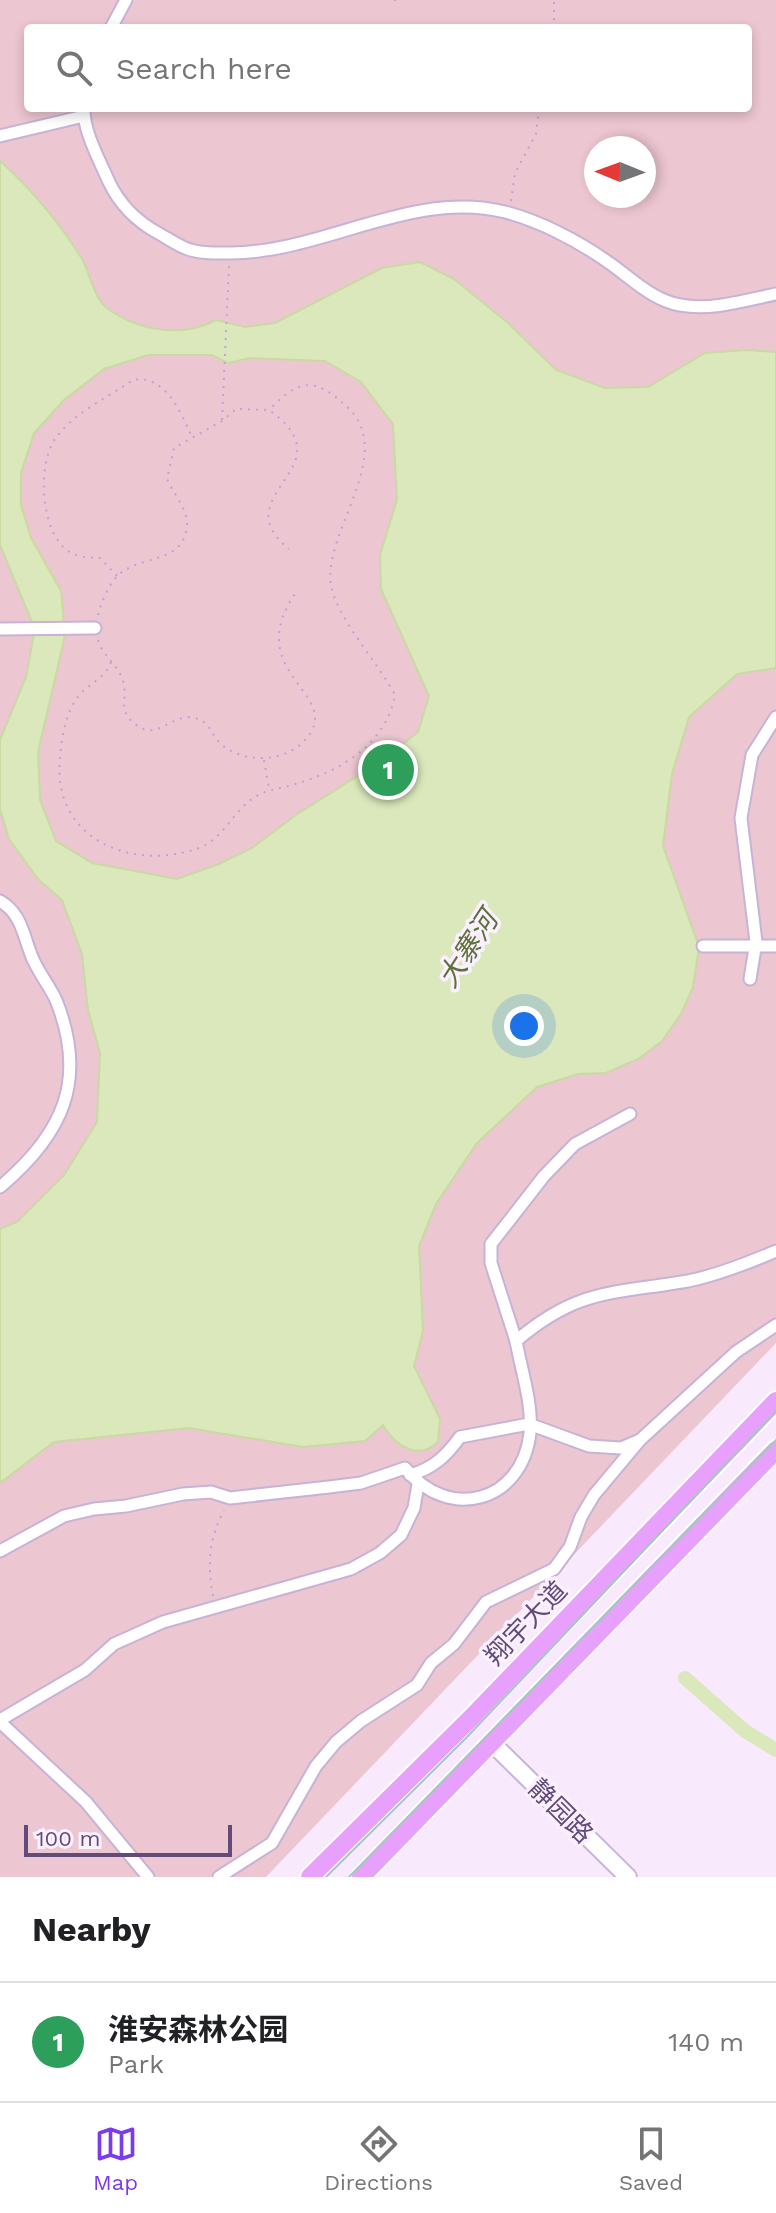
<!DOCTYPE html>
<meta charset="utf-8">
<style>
:root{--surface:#fff;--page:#f2f2f2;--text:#202124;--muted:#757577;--line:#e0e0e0;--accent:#7c3aed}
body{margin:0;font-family:"Work Sans","Noto Sans SC",sans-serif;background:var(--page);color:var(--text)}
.compass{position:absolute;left:584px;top:136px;width:72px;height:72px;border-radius:50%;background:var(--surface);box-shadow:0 4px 12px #0003;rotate:271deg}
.scale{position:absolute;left:24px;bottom:20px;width:208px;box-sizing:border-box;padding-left:8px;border:4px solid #624b79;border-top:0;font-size:22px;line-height:28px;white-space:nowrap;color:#624b79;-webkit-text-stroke:6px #fbf0ff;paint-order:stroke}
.you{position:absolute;left:524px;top:1026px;width:28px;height:28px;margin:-20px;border:6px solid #fff;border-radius:50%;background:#1a73e8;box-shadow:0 0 0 12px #1a73e833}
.badge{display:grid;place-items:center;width:52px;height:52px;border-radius:50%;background:var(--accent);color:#fff;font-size:26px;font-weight:700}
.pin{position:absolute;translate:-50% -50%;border:4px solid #fff;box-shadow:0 2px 8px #0006}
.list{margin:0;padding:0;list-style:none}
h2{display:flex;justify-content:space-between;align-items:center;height:104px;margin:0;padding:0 32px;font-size:34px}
h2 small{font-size:26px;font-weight:400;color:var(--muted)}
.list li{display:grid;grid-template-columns:52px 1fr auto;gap:24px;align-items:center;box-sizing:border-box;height:120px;padding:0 32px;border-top:2px solid var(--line)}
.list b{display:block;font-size:30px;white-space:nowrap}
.list p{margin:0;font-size:26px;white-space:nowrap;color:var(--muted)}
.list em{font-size:26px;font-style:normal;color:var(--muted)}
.icon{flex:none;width:44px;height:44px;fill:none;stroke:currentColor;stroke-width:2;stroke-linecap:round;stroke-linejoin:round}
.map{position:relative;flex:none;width:776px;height:1877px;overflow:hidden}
.search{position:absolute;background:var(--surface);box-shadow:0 4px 12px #0003;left:24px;right:24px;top:24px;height:88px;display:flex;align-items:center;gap:20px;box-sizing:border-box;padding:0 28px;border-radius:8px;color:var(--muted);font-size:30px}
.sheet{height:224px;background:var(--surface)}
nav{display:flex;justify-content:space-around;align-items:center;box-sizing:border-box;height:112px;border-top:2px solid var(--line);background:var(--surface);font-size:22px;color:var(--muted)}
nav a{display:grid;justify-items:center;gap:4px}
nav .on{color:var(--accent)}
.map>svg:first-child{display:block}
</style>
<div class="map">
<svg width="776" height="1877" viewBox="0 0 776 1877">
<rect width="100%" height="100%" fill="#f8e9fd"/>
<path fill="#ecc6d0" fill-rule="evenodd" d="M0,0H776V1343L266,1877H0ZM28,28H748V108H28ZM596,148H644V196H596Z"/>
<path fill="#dbe8bc" stroke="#c9daa2" stroke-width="2" fill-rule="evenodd" d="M0,161C32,190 59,222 82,259C90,273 94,299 107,308C138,331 182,338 216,320L245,327L275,323L382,268L420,262L454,279L508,323L556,370L605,388L648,387L705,353L747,350L776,352V668L737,674L689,717L672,774L663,846L699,947L693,987L681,1014L662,1041L638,1059L606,1073L578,1074L537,1087L477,1143L436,1204L419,1246L423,1331L414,1366L440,1419L438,1442C418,1461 395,1446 383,1425L365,1441L303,1447L189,1428L54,1442L0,1483V1229L17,1222L64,1175L97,1122L100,1053L88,1010L82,954L62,900L38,879L9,839L0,809V740L26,677L35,629L0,545ZM148,355H212L228,363L250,358L325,361L361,382L393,424L397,500L380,555L381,589L429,696L418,732L386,758L296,815L252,848L219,864L177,879L92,863L56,841L40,800L38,752L65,635L61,591L31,538L21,505V473L34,433L64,400L104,369Z"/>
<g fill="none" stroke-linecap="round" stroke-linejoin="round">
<path stroke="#dbe8bc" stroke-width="14" d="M685,1678L745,1731L776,1750"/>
<defs>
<g id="street">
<path d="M111,28L126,0"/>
<path d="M84,108C83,131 100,161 109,182C120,205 136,221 158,233C167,238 176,244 185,248C199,254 217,253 232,253C324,252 413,189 505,212C540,221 578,241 608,262C631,278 652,300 680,305C712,311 746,300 776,294"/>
<path d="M0,136L84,116"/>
<path d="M0,629L95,628"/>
<path d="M0,901C22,914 23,935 32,957C38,972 49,985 56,1000C88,1080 63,1134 0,1187"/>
<path d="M703,946H776"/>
<path d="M750,979L756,942L741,818L752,755L776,717"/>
<path d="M516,1341L491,1263V1244L544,1176L575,1144L630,1114"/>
<path d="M410,1475C434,1468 446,1456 460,1437L529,1424L589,1446L621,1448L640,1440L736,1352L776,1325"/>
<path d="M0,1551L64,1516L94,1509L126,1506L183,1494L211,1492L230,1498L329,1487L361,1483L405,1468C448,1522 522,1503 530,1433C533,1405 521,1369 516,1341C578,1288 613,1294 688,1281C718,1275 748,1263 776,1251"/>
<path d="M0,1720L85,1670L114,1644L163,1622L351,1569L380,1553L401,1535L414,1508L418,1484"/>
<path d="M0,1722L86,1802L148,1877"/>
<path d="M219,1877L272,1843L316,1766L336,1742L361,1721L417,1685L431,1663L454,1644L486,1602L554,1569L570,1547L581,1517L594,1495L640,1440"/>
</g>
<path id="secondary" d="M493,1744L628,1877"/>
<g id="primary">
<path d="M310,1877L473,1716L776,1401"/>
<path d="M361,1877L776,1450"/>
</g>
</defs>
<use href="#street" stroke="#c7b3d5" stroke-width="15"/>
<use href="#secondary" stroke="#cab2da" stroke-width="20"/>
<use href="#primary" stroke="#fff" stroke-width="22"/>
<g stroke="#bfa2d9" stroke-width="2" stroke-dasharray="2 6" stroke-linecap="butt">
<path d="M394,0H401"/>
<path d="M554,28V0"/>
<path d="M511,201L515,173L536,134L539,108"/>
<path d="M222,420L229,266"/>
<path d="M117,576L100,558C90,557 79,558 70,552C40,535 37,465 55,439C72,414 108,397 133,380C164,374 180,410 191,435"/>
<path d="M98,615C102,600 110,581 122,572C145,555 185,563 187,524C187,508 173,493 167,479L174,448L222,421L236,409L269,410C351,468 221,494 289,549"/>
<path d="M98,640C103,657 118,664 123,681C128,699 117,710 135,724C158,743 171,712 195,718C210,722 210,733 220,743C244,766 293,763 311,732C335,691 241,669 297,591"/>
<path d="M111,662C105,680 85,684 75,701C65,716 61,741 60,759C52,839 132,872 199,848C223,839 232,813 252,799C264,790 278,789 292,785C339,772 386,745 395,695C379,664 336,617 331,585C322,533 399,452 346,406C337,398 328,390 316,386C297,381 281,398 269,410"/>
<path d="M264,760L269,789"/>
<path d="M213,1596C207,1563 209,1539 224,1510"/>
</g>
<use href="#street" stroke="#fff" stroke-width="11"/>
<use href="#secondary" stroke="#fff" stroke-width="16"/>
<use href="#primary" stroke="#e8a0fd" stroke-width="18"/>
<g stroke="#a5c8bd" stroke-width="2">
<path d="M326,1877L466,1738L776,1411"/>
<path d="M349,1877L776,1440"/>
</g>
</g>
<g text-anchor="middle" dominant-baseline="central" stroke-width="7" stroke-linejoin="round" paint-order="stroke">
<g font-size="26" fill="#624b79" stroke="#fbf0ff">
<text transform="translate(526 1623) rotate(-46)">翔宇大道</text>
<text transform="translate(561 1811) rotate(45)">静园路</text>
</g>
<g font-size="28" font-style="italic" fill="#5e7037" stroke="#fbf0ff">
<text transform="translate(468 949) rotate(-57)">大寨河</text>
</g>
</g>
</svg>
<svg class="compass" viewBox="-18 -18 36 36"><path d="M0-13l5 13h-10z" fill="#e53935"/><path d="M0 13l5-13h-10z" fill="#757577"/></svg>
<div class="scale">100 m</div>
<div class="you"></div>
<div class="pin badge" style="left:388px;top:770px;background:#2e9e5b">1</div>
<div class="search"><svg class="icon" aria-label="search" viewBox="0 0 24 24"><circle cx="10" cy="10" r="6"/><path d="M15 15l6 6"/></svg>Search here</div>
</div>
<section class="sheet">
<h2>Nearby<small></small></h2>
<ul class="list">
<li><span class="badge" style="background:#2e9e5b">1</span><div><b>淮安森林公园</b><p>Park</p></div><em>140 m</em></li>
</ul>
</section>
<nav>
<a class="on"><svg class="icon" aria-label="map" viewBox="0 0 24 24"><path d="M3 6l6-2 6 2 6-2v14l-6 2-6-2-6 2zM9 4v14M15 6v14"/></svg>Map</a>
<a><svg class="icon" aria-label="directions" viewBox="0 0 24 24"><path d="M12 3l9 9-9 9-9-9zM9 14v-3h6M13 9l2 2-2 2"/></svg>Directions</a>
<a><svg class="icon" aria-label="saved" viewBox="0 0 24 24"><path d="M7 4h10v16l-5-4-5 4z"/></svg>Saved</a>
</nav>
